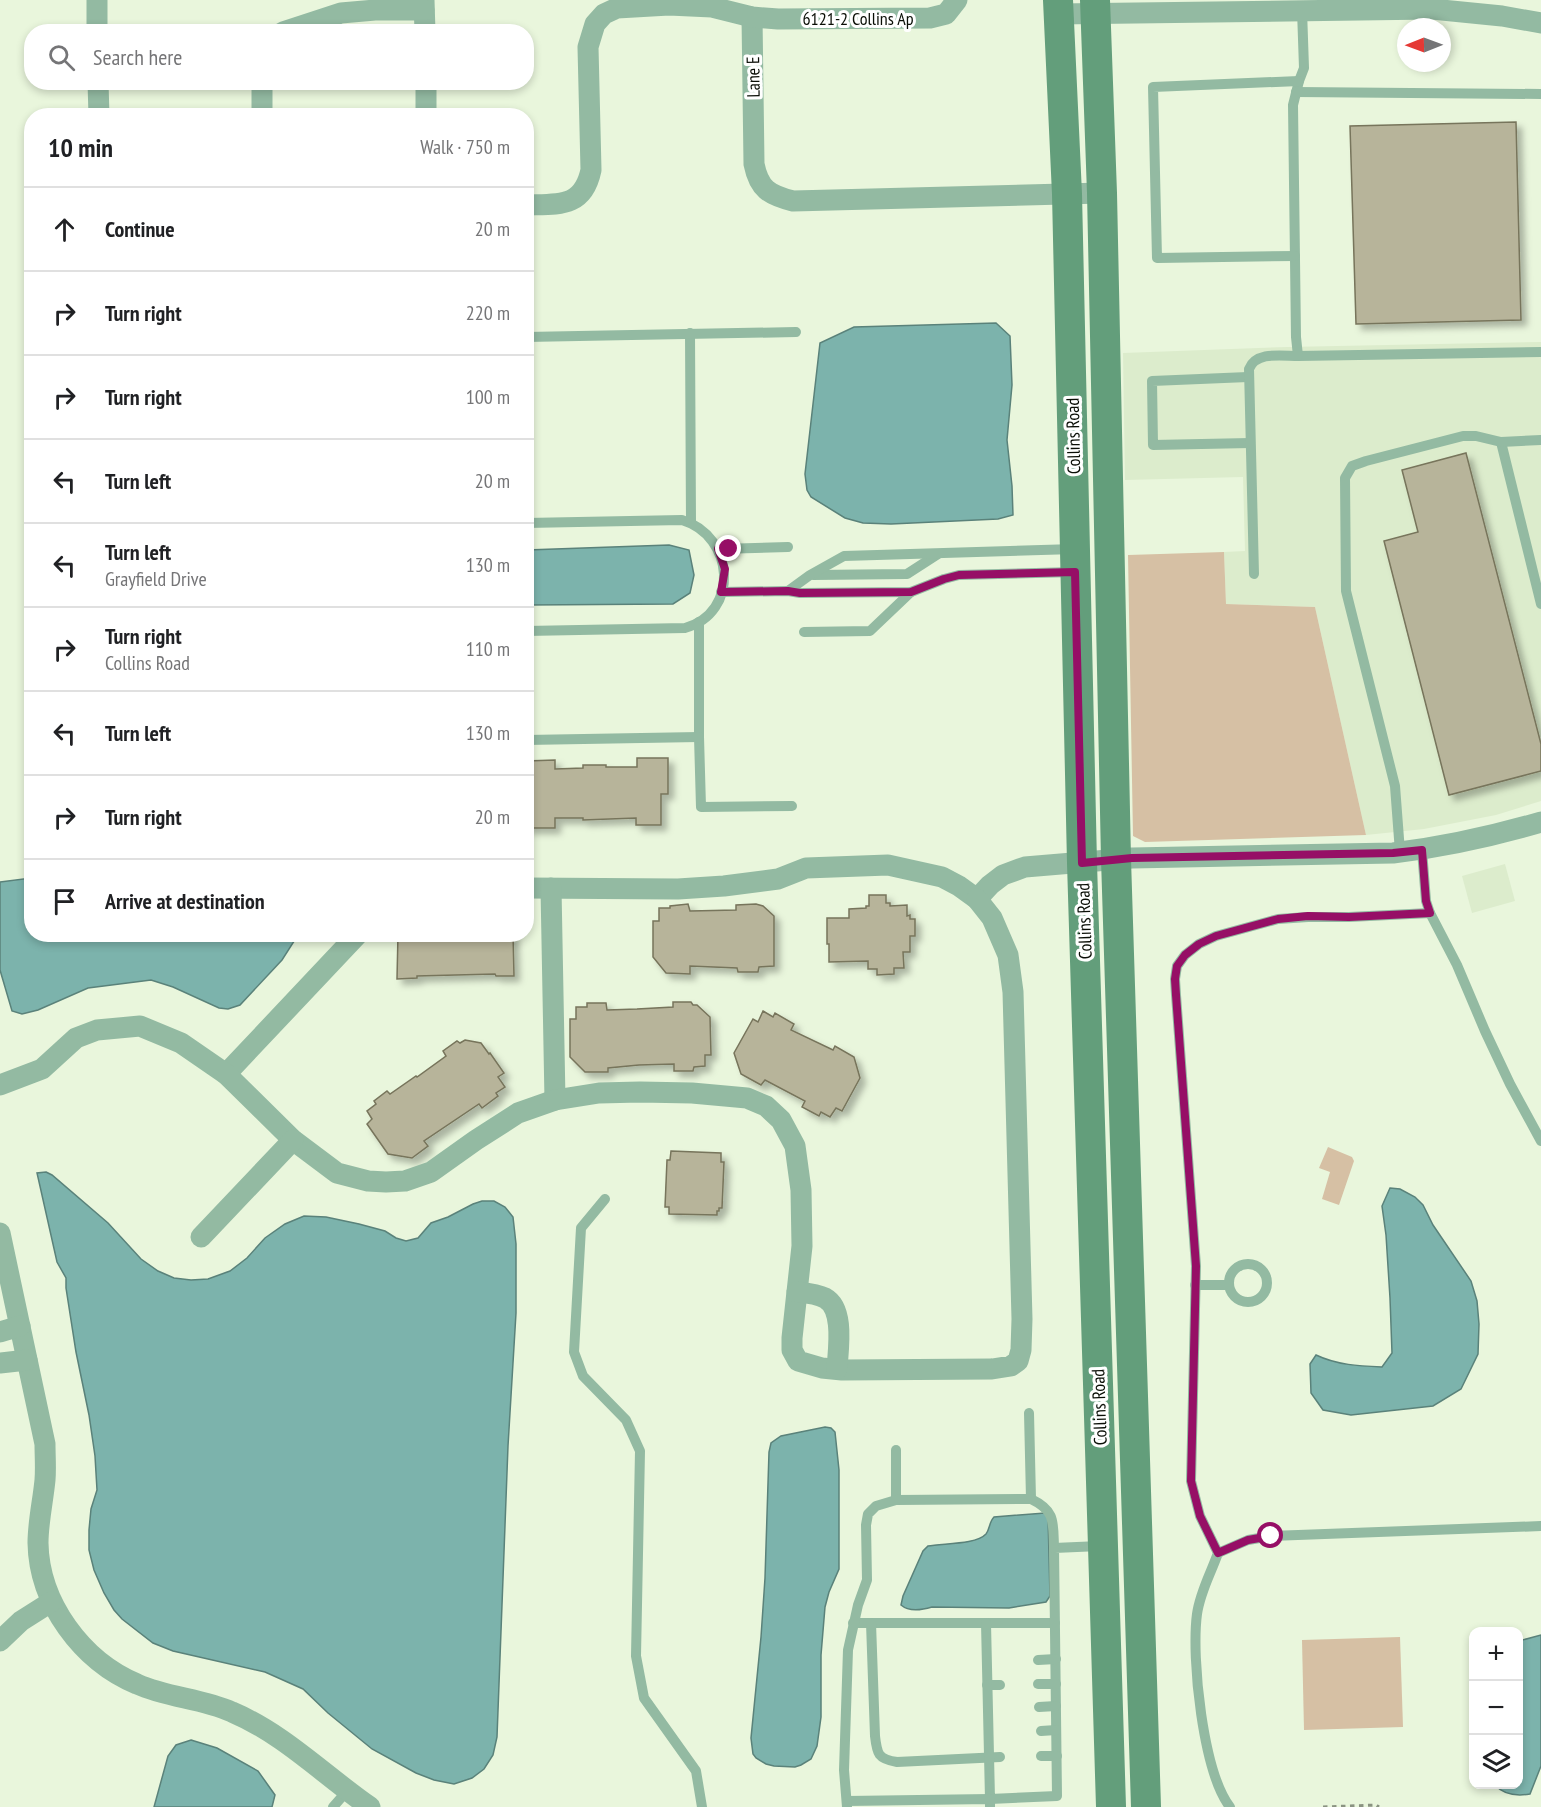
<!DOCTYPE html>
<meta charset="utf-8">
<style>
:root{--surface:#fff;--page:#f6f6f6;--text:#202124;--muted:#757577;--line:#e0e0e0}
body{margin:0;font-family:"PT Sans Narrow",sans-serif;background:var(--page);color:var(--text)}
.controls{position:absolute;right:18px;bottom:18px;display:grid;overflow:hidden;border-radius:12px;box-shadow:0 3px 9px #0003}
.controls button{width:54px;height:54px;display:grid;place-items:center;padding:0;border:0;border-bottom:2px solid var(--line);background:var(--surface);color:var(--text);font:30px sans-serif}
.compass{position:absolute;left:1397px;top:18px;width:54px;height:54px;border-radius:50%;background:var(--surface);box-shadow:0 3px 9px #0003;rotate:269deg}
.stop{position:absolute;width:18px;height:18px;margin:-14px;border:4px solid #960f66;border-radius:50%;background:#fff}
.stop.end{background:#960f66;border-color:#fff;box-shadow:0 2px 6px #0008}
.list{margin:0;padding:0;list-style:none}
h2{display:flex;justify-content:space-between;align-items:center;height:78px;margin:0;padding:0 24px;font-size:26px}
h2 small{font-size:20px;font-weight:400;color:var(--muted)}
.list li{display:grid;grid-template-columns:39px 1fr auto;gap:18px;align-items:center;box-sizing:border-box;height:84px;padding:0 24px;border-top:2px solid var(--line)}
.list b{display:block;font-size:22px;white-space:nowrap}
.list p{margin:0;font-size:20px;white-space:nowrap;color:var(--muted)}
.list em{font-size:20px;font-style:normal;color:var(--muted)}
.icon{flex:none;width:33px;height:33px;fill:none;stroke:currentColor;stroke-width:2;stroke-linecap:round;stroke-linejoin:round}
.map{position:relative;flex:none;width:1541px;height:1807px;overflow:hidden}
.search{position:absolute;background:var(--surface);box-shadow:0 3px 9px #0003;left:24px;top:24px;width:510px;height:66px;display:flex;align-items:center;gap:15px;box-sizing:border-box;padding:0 21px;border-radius:24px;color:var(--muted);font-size:22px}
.panel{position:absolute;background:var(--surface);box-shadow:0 3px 9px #0003;left:24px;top:108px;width:510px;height:834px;border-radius:24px}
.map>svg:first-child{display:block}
</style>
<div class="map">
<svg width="1541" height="1807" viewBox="0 0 1541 1807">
<defs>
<filter id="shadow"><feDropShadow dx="5.5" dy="5.5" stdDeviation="3" flood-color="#0004"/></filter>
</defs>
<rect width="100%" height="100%" fill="#e9f6dc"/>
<g fill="#dceccc">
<path d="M1541,342V801L1496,815L1424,829L1366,835L1315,607L1226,604L1224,552L1245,551L1243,477L1125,480L1123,353L1287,347Z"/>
<path d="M1505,864L1515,901L1472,913L1462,876Z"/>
</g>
<g fill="#d6c0a4">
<path d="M1224,552L1226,604L1315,607L1366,835L1145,842L1133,836L1128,555Z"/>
<path d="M1328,1147L1352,1157L1354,1161L1339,1205L1322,1199L1330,1172L1319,1168Z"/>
<path d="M1400,1637L1403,1727L1304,1730L1302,1640Z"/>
</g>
<g fill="#7cb3ac" stroke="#5a827a" stroke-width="1.5">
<path d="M996,323L1010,336L1012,385L1007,440L1012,486L1013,515L998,519L891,524L863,523L845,518L811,497L807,490L805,474L820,343L854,327Z"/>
<path d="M669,545L689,550L694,575L690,593L673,604L527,605V550Z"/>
<path d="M31,878L32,934L298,935L282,960L240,1005L228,1009L219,1008L173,987L151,980L88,988L38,1010L22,1014L12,1011L0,970V882Z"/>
<path d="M46,1172L52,1175L108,1223L141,1259L158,1271L174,1278L191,1280L208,1279L230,1271L247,1258L265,1238L285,1224L304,1216L326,1217L359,1224L385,1231L396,1238L406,1241L418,1238L431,1223L448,1217L473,1204L482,1201H494L505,1207L513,1217L516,1244V1313L508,1446L497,1737L493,1755L484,1769L472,1778L454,1784L434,1780L416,1773L372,1749L328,1713L303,1689L265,1672L173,1651L153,1643L122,1619L114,1610L104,1593L94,1570L89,1550V1530L91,1509L97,1490L95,1456L89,1415L76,1352L66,1288V1278L57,1262L37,1173Z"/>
<path d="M1390,1188L1400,1189L1415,1197L1423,1205L1433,1225L1471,1281L1477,1301L1479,1324L1478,1354L1461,1389L1433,1406L1351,1415L1323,1410L1311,1393L1310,1364L1316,1355C1337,1365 1359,1366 1382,1367L1392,1353L1390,1298L1386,1235L1382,1206Z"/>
<path d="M825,1427L831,1428L835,1432L839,1470V1569L829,1592L825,1607L821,1655V1717L817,1746L811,1759L801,1765L795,1767L774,1766L766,1764L756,1758L753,1754L751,1738L761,1637L765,1578L769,1452L771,1443L781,1436Z"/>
<path d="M1045,1513L1048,1516L1050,1596L1046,1602L1009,1608L932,1607C922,1610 909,1612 901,1605L903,1596L923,1551L928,1546C942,1543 976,1545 986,1534C990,1529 989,1522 994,1517Z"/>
<path d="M1541,1635V1766L1530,1794C1518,1796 1504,1795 1495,1785L1518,1784L1519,1641Z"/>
<path d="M191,1740L217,1748L258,1771L275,1795L272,1807H154L168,1756L176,1745Z"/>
</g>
<g fill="#b7b49a" stroke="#77745b" stroke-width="1.5" filter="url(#shadow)">
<path d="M1516,122L1521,320L1356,324L1350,126Z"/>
<path d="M1466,453L1541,744V771L1449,795L1384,541L1418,532L1402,470Z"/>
<path d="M637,758H668V794H661V825H636V818L583,820V818H555V828H526V761L555,760V769L583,768V765H606V767H637Z"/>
<path d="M869,895H886V903H890V906L907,905V916L910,915V919H915V936H910V952H903L904,968H894V974L877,975V969H868V961L829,962V944H827V918H849V909L866,908V906H869Z"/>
<path d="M688,904L690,911L736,910V905L756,904L763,906L774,916V966L759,967L758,972H738L737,968L690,966V974L666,973L653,957V921H659V908H670V906Z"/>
<path d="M398,934H513L514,976H496L495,974L417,976V978L397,979Z"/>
<path d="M673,1002H691L693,1005H697L710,1017L711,1055H705V1066L694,1067L693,1071H674V1064L639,1065L608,1068V1072H585L570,1057V1019H576V1007H587V1003H606L607,1010L637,1009L673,1007Z"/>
<path d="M763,1011L773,1017L775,1013L794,1024L791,1030L833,1050L835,1046L854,1057L860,1078L842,1111L836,1108L830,1117L821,1112L819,1116L802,1107L805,1101L765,1080L761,1085L741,1074L734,1053L753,1019L758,1022Z"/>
<path d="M465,1040L481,1043L489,1054L490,1053L504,1073L498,1077L505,1087L496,1093L498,1096L482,1108L479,1104L424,1141L428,1146L412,1158L388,1154L367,1124L372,1119L367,1111L376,1104L374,1101L387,1091L390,1094L416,1076L417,1077L446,1056L443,1051L457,1041L460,1043Z"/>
<path d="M671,1151L721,1153V1162H724L722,1208H719V1211H717V1215L669,1214V1207H665L667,1160H670Z"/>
</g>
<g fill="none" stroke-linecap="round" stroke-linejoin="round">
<path stroke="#8a9381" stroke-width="3" stroke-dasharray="4.5 4.5" stroke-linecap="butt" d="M1323,1807L1376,1805L1379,1807"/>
<g stroke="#93baa2" stroke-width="10">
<path d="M1302,10L1304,68L1299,81L1293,105L1296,337L1298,356L1541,352"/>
<path d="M1296,92L1541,94"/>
<path d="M1295,256L1157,258L1153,87L1299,81"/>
<path d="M690,333L691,523"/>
<path d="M526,337L796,332"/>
<path d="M1248,377L1152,381L1153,445L1250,443"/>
<path d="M1501,442L1541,604"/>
<path d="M526,523L682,520C735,536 740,613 685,628L526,631"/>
<path d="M719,549L788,547"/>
<path d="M1254,574L1249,369C1256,351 1282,356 1298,356"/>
<path d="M813,575L907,574L938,554"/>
<path d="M788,591L810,575L844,556L1075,549"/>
<path d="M721,592L788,591L800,593L911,592L944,579L959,575L1075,572"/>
<path d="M699,622V737L701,807L792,806"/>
<path d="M804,632L870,631L911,592"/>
<path d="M526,740L699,737"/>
<path d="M1422,850L1426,901L1430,913"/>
<path d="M1400,852L1395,786L1346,591L1345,478L1352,466L1366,461L1463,436H1476L1501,442L1541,440"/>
<path d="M605,1199L581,1228L574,1352L583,1376L626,1420L640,1451L636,1656L644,1698L696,1771L702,1807"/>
<circle cx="1248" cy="1283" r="19"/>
<path d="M1195,1285H1229"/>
<path d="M1029,1413L1031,1499"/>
<path d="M896,1450V1500"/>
<path d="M1218,1553L1248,1540L1271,1536L1541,1526"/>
<path d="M853,1623H1055"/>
<path d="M871,1623L875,1736C877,1754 878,1759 897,1762L1000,1757"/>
<path d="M986,1623L990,1799L1057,1796L1054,1548L1100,1546"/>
<path d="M1038,1660L1056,1659"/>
<path d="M1038,1684H1056"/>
<path d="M987,1685H1000"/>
<path d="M1039,1707L1056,1706"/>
<path d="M1041,1731L1056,1730"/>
<path d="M1041,1756H1057"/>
<path d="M847,1801L990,1799V1807"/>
<path d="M333,1807L347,1791"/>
<path d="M847,1807L844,1770L848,1650L858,1605L867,1580L866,1525L868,1514L876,1506L896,1500L1031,1499C1056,1511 1053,1522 1054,1548"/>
<path d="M1230,1807C1203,1772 1191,1658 1197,1614C1200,1592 1211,1573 1218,1553L1200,1516L1191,1481L1196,1266L1176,995L1175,979L1177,966L1185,955L1199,944L1216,936L1278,919L1308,917H1349L1430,913L1457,965L1485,1031L1510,1084L1541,1141"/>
</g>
<g stroke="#93baa2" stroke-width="21">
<path d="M97,0V32"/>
<path d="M424,0L425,32"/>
<path d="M1058,14L1432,9L1502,16L1541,23"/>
<path d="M752,17L754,164C759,189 769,195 793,201L1102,193"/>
<path d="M283,32L341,13L375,10H424"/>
<path d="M98,82L99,116"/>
<path d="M262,82V116"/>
<path d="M426,82V116"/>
<path d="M526,205C559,204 583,208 591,170L588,47L595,24L604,14L617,8L669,5L712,7L752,17L778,19L930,18L946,14L957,0"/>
<path d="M526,888L678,889L724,886L778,879L806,868L888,865L942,877L959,886L977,899L990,885L1003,875L1025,867L1132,858L1393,853C1443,847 1493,836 1541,822"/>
<path d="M551,888L555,1100"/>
<path d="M226,1074L358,934"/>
<path d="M0,1085L42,1069L76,1038L97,1030L140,1026L181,1043L226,1074L293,1140L337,1173L368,1181L386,1182L405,1181L431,1172L476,1140L518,1113L555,1100L599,1093L640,1092L692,1093L747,1098L766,1106L781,1120L795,1146L801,1190L802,1246L792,1338V1350L798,1361L822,1368L842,1370L992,1369L1011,1366L1018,1361L1021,1350L1022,1319L1013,992L1008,955L992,918L977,899"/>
<path d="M0,1233L45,1444C45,1456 46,1468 45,1480C43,1501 38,1522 38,1543C39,1603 82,1661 137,1684C168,1698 201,1698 232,1712C284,1734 325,1776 370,1807"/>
<path d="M201,1237L293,1140"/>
<path d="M797,1292C806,1293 817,1294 825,1298C845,1309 838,1350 837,1369"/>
<path d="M0,1332L20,1326"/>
<path d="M0,1363L27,1360"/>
<path d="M0,1641L21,1621L51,1602"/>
</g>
<g stroke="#639e7b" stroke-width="30">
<path d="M1058,0L1067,194L1082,863L1111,1807"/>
<path d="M1095,0L1102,193L1116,859L1146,1807"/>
</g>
</g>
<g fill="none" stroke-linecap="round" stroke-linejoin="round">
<path stroke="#960f66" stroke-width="8" d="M729,549H718L725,569L721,592L788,591L800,593L911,592L944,579L959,575L1075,572L1082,863L1132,858L1393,853L1422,850L1426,901L1430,913L1349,917L1308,916L1278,919L1216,936L1199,944L1185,955L1177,966L1175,979L1176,995L1196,1266L1191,1481L1200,1516L1218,1553L1248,1540L1271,1536"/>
</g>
<g text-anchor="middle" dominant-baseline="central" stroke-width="6" stroke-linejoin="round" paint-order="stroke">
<g font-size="18" fill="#0a0e06" stroke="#fff">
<text x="858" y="18">6121-2 Collins Ap</text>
<text transform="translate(753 77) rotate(-91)">Lane E</text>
<text transform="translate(1073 436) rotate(-91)">Collins Road</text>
<text transform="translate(1084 921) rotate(-92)">Collins Road</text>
<text transform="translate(1099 1407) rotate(-92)">Collins Road</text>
</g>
</g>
</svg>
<div class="controls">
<button>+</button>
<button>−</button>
<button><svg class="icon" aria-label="layers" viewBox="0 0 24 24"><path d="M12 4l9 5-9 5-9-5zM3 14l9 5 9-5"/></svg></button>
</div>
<svg class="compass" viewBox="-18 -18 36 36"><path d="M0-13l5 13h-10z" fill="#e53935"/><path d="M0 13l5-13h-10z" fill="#757577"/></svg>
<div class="stop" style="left:1271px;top:1536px"></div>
<div class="stop end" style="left:729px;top:549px"></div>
<div class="search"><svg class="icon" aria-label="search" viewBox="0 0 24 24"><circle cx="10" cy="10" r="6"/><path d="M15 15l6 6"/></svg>Search here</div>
<section class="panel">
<h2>10 min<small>Walk · 750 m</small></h2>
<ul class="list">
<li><svg class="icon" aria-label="ahead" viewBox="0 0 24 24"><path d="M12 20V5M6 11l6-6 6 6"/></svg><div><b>Continue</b></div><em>20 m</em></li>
<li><svg class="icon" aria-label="right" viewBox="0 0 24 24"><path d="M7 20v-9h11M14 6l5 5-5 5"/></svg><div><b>Turn right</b></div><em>220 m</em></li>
<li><svg class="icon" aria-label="right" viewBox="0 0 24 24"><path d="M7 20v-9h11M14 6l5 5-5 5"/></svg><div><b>Turn right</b></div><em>100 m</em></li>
<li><svg class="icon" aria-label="left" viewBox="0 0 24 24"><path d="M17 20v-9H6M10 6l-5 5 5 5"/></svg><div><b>Turn left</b></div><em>20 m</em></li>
<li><svg class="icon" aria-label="left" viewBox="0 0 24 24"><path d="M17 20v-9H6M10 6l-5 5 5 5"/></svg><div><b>Turn left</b><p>Grayfield Drive</p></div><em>130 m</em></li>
<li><svg class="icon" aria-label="right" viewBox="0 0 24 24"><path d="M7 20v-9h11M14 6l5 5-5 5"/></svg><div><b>Turn right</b><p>Collins Road</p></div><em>110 m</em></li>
<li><svg class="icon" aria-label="left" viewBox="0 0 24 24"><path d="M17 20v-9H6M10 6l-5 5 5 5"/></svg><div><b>Turn left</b></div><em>130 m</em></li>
<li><svg class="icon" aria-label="right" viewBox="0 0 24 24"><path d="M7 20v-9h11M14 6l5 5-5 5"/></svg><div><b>Turn right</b></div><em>20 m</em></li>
<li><svg class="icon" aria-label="arrive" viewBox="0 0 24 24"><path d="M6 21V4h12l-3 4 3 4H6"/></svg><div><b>Arrive at destination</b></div></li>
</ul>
</section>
</div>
